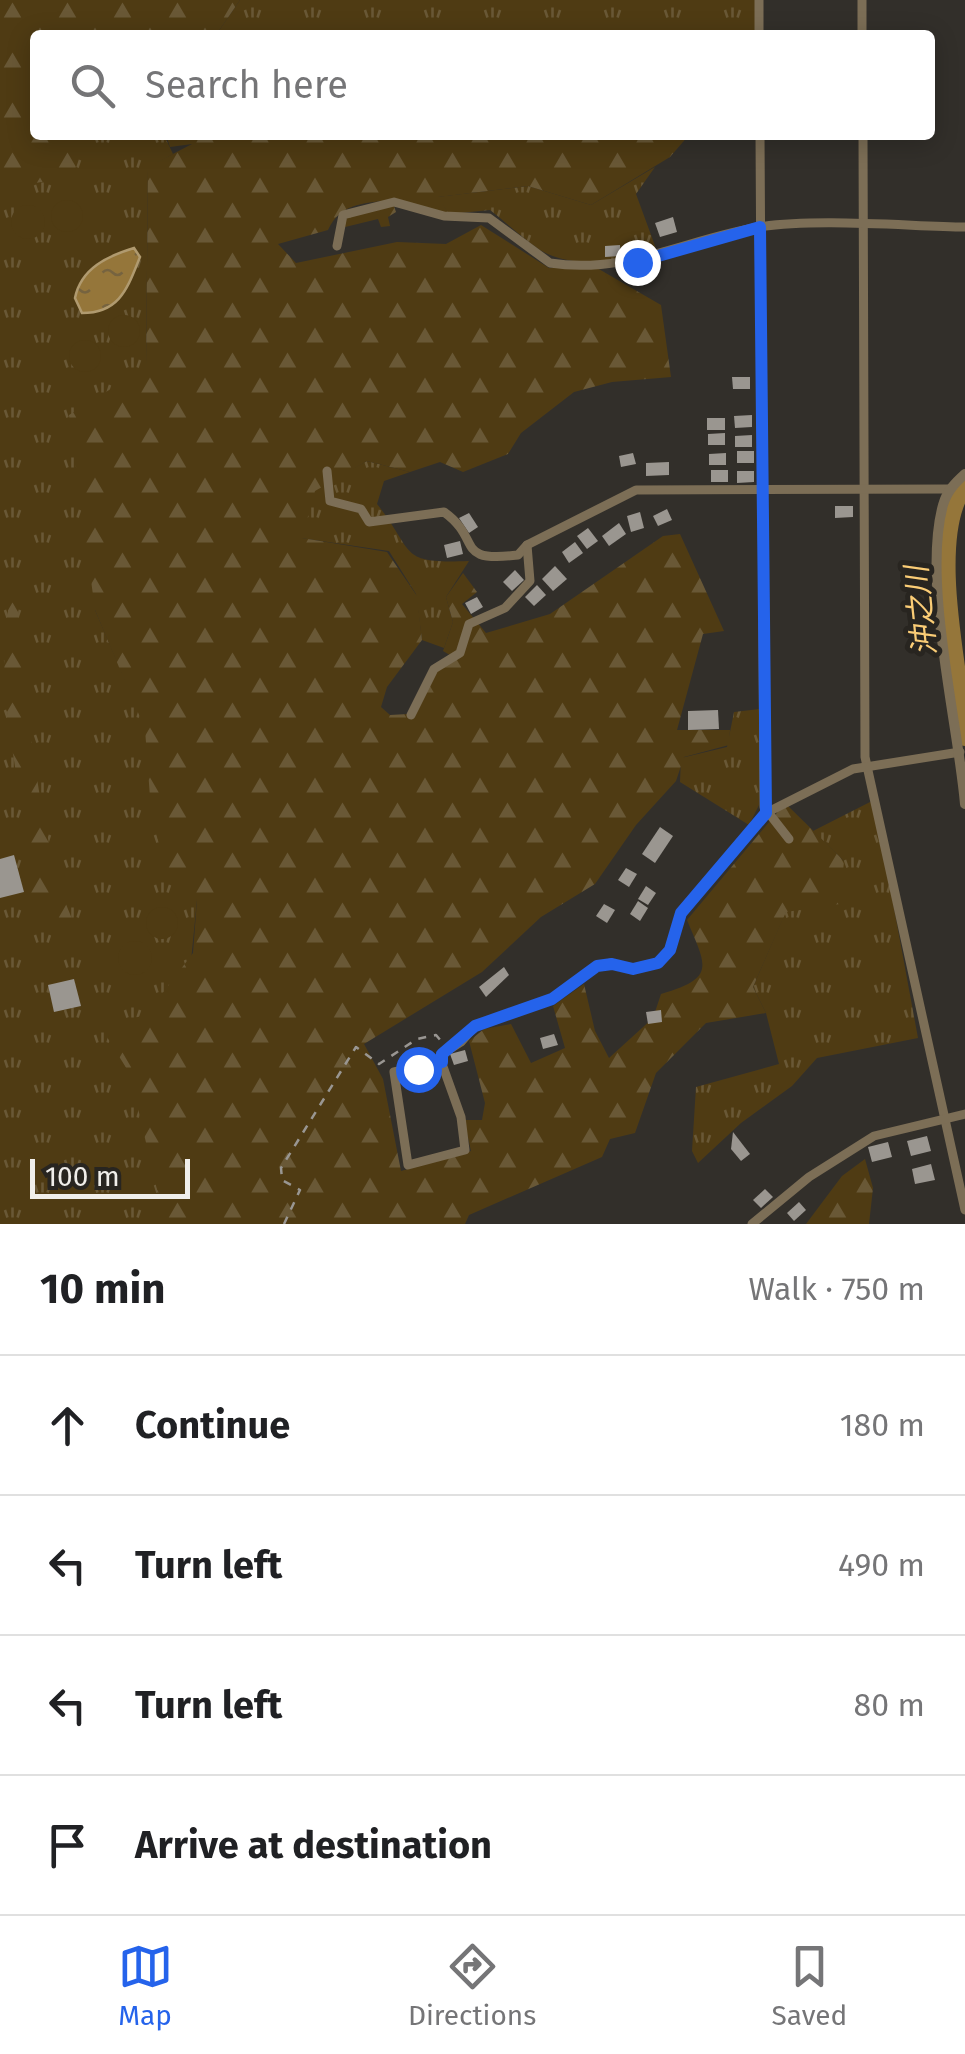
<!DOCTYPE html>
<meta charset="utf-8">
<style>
:root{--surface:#fff;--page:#f6f6f6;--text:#202124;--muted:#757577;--line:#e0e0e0;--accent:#2563eb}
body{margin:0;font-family:"Fira Sans","Noto Sans JP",sans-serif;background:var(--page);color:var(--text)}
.scale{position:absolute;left:30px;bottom:25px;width:160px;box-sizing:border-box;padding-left:10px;border:5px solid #f0eeea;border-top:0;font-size:28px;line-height:35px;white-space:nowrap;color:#f0eeea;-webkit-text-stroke:8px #282520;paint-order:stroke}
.stop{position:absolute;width:30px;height:30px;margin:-22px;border:8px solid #2563eb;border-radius:50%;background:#fff}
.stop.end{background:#2563eb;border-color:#fff;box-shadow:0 2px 10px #0008}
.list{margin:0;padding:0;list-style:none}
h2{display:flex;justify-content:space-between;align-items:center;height:130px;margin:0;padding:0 40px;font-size:42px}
h2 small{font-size:32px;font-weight:400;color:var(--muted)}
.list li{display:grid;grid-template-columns:65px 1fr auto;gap:30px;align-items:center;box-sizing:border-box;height:140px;padding:0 40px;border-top:2px solid var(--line)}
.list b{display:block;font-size:38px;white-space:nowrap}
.list em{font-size:32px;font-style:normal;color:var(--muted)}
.icon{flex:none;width:55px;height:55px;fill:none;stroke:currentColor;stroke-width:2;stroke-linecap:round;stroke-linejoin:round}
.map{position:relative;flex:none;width:965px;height:1224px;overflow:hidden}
.search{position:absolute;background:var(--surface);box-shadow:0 5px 25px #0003;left:30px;right:30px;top:30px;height:110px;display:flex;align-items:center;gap:25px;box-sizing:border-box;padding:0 35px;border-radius:10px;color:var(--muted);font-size:38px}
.sheet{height:690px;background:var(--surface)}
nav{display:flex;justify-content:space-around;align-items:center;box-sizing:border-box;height:140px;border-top:2px solid var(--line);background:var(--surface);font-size:28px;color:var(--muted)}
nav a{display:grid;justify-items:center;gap:5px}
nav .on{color:var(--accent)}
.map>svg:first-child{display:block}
</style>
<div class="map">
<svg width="965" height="1224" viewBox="0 0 965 1224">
<defs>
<pattern id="grass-tufts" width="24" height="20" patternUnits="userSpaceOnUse" patternTransform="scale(2.5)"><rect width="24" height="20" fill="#4f3b13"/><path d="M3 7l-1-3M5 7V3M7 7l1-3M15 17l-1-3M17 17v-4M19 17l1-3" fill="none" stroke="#695836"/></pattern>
<pattern id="forest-firs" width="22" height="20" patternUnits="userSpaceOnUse" patternTransform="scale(2.5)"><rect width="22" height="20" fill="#4f3b13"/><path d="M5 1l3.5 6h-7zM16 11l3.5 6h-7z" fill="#695836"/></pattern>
<pattern id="water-ripples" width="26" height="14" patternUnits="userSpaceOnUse" patternTransform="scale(2.5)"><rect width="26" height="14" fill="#95763a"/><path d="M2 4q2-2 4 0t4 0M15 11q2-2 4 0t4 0" fill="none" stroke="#76633f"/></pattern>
</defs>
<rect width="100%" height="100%" fill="#322f2a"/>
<g fill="url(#grass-tufts)">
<path d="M240,0H758L759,35H724L719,30L683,35H216Z"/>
<path d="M35,135H164L173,154L148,168L146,367L95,610L146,729L197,900L165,1224H0V172Z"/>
<path d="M655,167L636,194L658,254C622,261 573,270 540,250C523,239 507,223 490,210L449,214L437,197L528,186L591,205Z"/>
<path d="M367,461L410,472L384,481L377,504C416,553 397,564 469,561L446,597L453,622L444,648L422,640L416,594L389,551L301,538L313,490Z"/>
<path d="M760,709L759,805L749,825L680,782L681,758L727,747L734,712Z"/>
<path d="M874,800L918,1038L817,1058L792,1086L741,1123L698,1163L692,1151L696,1087L779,1064L766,1013L753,987L786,911L844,861L813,831Z"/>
</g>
<g fill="url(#forest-firs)">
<path d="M0,0H240L216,35H35V135H84L74,174C50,183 26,181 6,194L0,220Z"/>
<path d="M166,135H689L670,157L591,205L528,186L438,197L449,214L394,206L396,212L388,217L390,226L381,227L378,219L341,228L350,213L389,200C361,204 341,203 328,230L278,244L296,263L397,242L446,244L481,225L549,268H597L661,305L671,377L612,382L574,392L521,433L508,454L463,472L440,462L410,472L367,461L315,491L302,538L387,552L417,596L422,640L387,687L381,707L390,715L408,714L428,677L455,658L443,651L453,622L446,597L463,573L477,592L462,604L486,633L550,614L663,536L680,534L724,631L703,634L677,730H730L729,745L684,757L676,781L636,825L595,884L541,917L482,972L364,1044L383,1079L401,1171L471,1151L464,1120H482L485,1103L469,1041L484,1029L511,1024L531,1063L565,1048L553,1006L584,984L595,1031L609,1058L653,1018L661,994C717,978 706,966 687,920L785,803L844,861L840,904L786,912L753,987L766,1013L706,1023L656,1073L635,1133L610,1139L602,1157L469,1215L465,1224H165L130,1074L102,1029L147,1014L193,953L197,900L164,872L150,797L145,729L95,610L69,415L146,367L148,167L192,144L170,147Z"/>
<path d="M15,573C23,674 32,779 57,878C64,905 79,929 85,957L49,934L33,916C28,862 22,808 13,754C2,688 0,639 15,573Z"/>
<path d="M865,1159L873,1188L869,1224H806L842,1176Z"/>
</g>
<g fill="#4f3b13">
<circle cx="67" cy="216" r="16"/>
<circle cx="28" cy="222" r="17"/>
<circle cx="124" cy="331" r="16"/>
<circle cx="85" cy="356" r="16"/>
<circle cx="162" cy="923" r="16"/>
<circle cx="135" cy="958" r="17"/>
</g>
<path fill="url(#water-ripples)" stroke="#b09a6f" stroke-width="2.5" d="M134,248L140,257C128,286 121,313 82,313L75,298C81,268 108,256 134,248Z"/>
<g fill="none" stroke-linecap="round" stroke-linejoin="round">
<path stroke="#95763a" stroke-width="20" d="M965,484C925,533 958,673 965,736"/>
</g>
<g fill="#9a9690">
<path d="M673,217L677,232L660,237L655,223Z"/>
<path d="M620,245L621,256L605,257V246Z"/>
<path d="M732,377H750V389H733Z"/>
<path d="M752,415V427L735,428L734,416Z"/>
<rect x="707" y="418" width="18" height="12"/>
<path d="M725,433V445H708V434Z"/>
<path d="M752,435V447H735V436Z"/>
<rect x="737" y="451" width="17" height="12"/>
<path d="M633,453L636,464L621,467L619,456Z"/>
<path d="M726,453V465H709V454Z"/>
<path d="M669,462V475L646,476V463Z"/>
<rect x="711" y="470" width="17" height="12"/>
<path d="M737,471H754V482L737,483Z"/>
<path d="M835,506H853V517L835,518Z"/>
<path d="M667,509L672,520L658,526L653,516Z"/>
<path d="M640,512L644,528L631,532L627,516Z"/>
<path d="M469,513L478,527L469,533L459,518Z"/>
<path d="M619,523L626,534L609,546L602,536Z"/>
<path d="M588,528L598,541L587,549L577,536Z"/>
<path d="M460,541L463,554L447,558L444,545Z"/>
<path d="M575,542L583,553L569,563L562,552Z"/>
<path d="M555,566L567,579L553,591L542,579Z"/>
<path d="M515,570L524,580L512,591L503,582Z"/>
<path d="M537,585L546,595L534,606L525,597Z"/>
<path d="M477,597L483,607L471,614L465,603Z"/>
<path d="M718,710L719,729L688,730V711Z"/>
<path d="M660,827L673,836L655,863L642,854Z"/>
<path d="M14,855L24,892L0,898V859Z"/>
<path d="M626,868L637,874L629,887L618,880Z"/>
<path d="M646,886L656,893L648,905L638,899Z"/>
<path d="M638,901L648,908L640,921L630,914Z"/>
<path d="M604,904L615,910L607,923L596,916Z"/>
<path d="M504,967L509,975L486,997L479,987Z"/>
<path d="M74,979L81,1006L54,1012L48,985Z"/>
<path d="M661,1010L662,1022L648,1024L646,1012Z"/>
<path d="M554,1034L558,1045L543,1049L540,1038Z"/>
<path d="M417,1050L420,1061L405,1065L402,1055Z"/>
<path d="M465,1050L468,1061L454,1065L450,1054Z"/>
<path d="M733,1132L750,1154L741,1161L731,1149Z"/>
<path d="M927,1136L931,1151L911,1156L907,1141Z"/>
<path d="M888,1142L892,1157L872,1162L868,1147Z"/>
<path d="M931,1164L935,1180L915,1184L912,1169Z"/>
<path d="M765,1189L773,1197L761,1208L753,1200Z"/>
<path d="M799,1202L806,1210L794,1221L787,1213Z"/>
</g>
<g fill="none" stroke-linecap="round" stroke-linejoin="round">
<path stroke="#999692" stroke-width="2.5" stroke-dasharray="8 8" stroke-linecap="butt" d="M284,1224L300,1190L282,1180L281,1168L356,1047L379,1064L417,1039L436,1035L441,1041"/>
<g stroke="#7c6e56" stroke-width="9">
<path d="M759,0V35"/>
<path d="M862,0V35"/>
<path d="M760,135L764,807L789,839"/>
<path d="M863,135L865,757L965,1210"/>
<path d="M337,246L343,215L394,202L444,216L489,218L550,263C626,275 687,239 759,227C816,218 905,226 965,227"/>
<path d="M327,471L330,501L361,509L369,522L444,512C483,540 453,563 518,555L527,545L636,490L949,489"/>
<path d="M411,715L434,669L460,653L469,624L505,608L530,581L527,545"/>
<path d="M441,1061L461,1117L465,1150L408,1165L394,1072L441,1061L442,1054L461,1042L475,1026L552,999L597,966L611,963L633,969L658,963L669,950L681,913L764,814L853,769L960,752"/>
<path d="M752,1224L809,1177L874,1136L965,1114"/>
</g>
<path stroke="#7c6e56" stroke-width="10" d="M965,474C955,483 947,491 943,505C922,581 958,722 965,804"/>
</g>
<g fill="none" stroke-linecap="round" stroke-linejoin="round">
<path stroke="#2563eb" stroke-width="12" d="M418,1069L442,1062V1054L475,1026L552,999L597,966L612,964L633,969L658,963L670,950L681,913L766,813L760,227L637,262"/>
</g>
<g text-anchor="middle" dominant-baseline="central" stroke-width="10" stroke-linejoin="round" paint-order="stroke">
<g font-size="30" font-style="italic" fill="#fbcd76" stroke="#282520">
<text transform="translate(921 611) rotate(-96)">沖之川</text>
</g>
</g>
</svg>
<div class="scale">100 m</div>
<div class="stop" style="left:418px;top:1069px"></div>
<div class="stop end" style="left:637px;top:262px"></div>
<div class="search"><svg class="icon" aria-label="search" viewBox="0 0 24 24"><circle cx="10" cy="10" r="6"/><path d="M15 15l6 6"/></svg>Search here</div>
</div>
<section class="sheet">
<h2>10 min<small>Walk · 750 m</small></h2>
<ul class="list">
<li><svg class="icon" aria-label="ahead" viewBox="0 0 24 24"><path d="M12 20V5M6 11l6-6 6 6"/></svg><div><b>Continue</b></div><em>180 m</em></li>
<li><svg class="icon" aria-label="left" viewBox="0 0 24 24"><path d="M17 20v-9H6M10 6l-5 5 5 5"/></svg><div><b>Turn left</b></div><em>490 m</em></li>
<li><svg class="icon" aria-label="left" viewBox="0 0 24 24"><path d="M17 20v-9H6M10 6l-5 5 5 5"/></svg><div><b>Turn left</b></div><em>80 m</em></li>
<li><svg class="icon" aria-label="arrive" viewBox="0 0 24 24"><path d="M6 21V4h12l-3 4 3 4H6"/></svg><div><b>Arrive at destination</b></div></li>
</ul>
</section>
<nav>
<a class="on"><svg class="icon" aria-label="map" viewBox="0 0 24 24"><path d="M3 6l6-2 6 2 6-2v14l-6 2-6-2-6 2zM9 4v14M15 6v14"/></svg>Map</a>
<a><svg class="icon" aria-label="directions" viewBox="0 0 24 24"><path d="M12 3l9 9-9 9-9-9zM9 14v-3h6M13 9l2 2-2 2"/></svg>Directions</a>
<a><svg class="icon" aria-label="saved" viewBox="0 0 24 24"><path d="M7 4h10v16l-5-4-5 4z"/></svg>Saved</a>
</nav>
